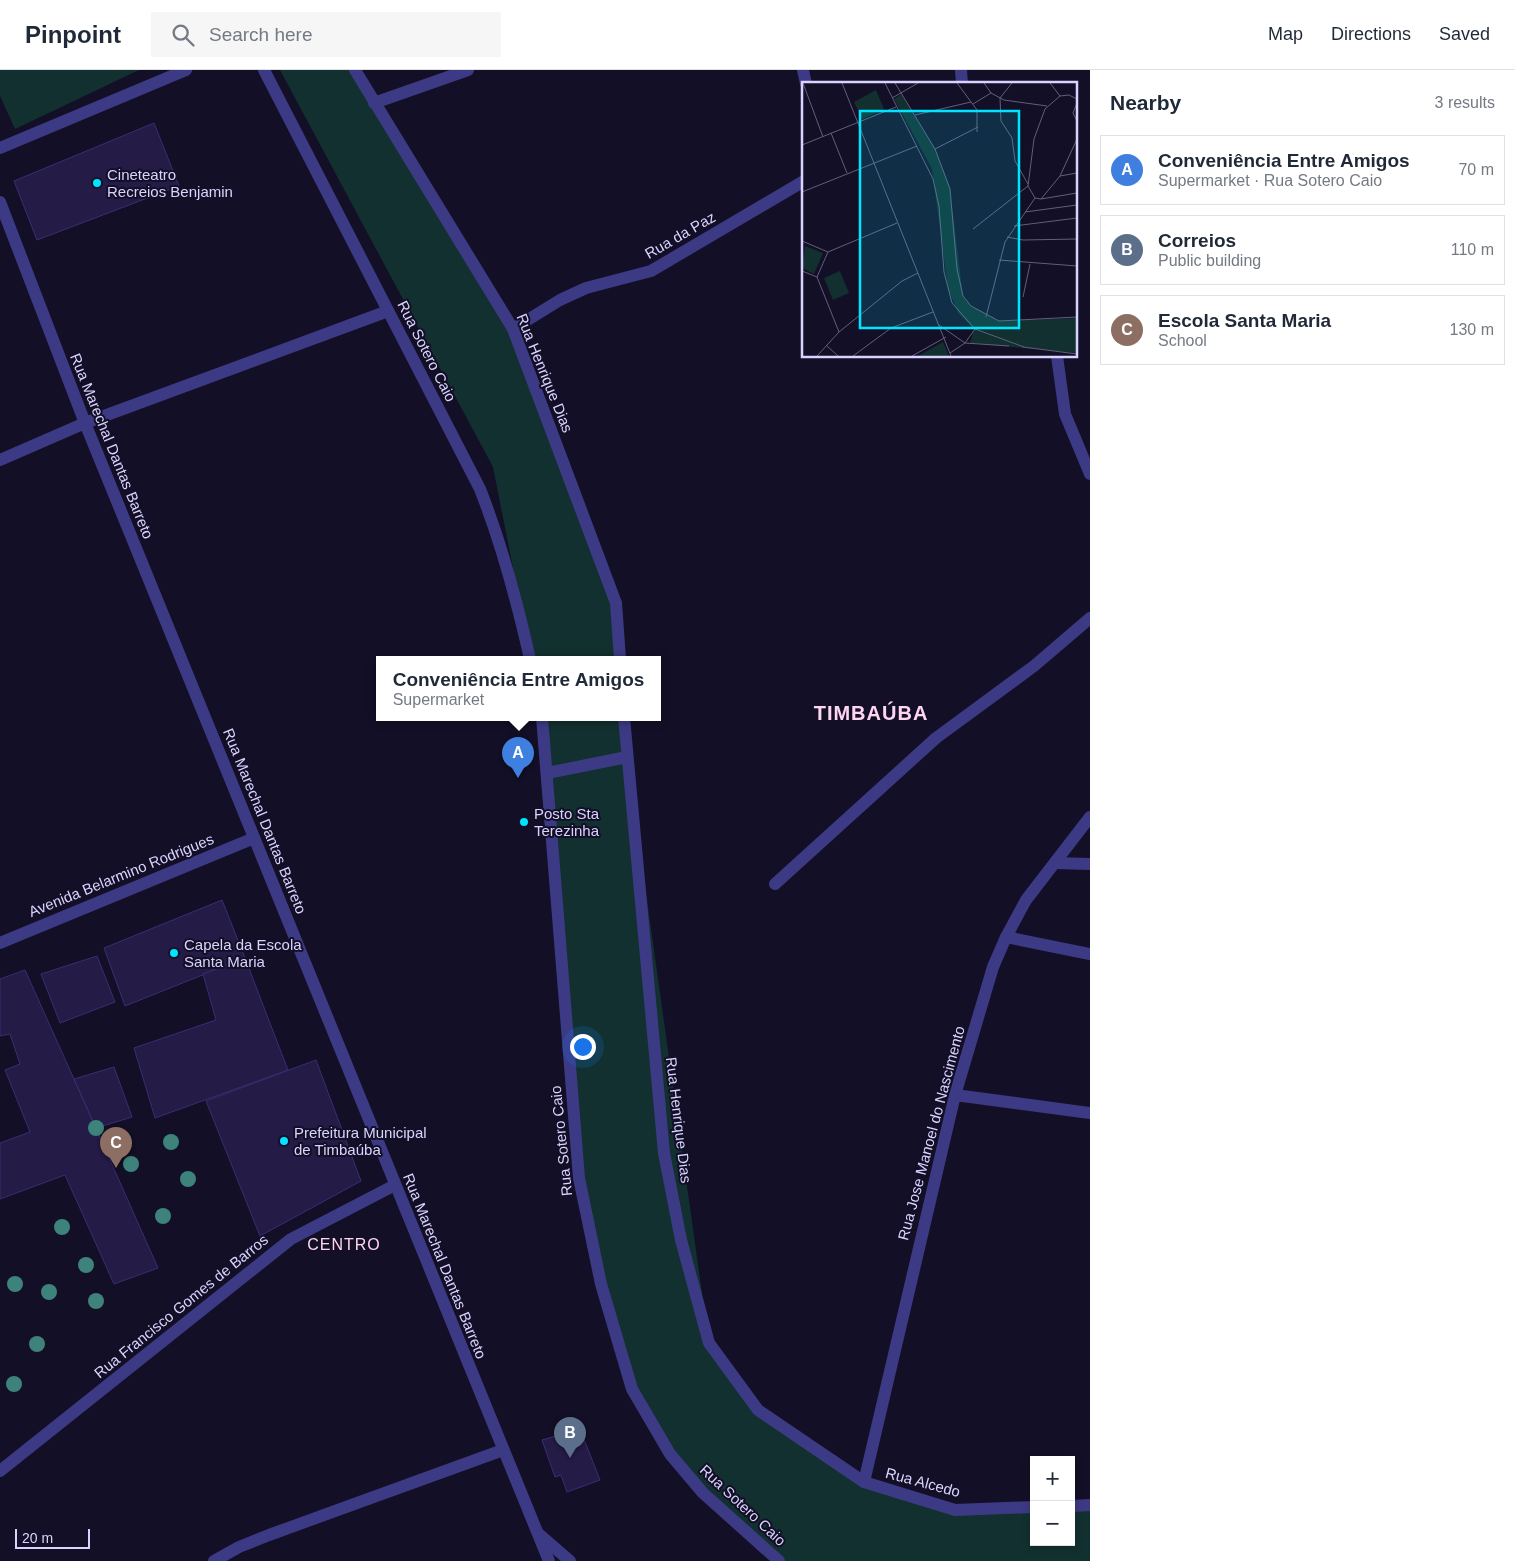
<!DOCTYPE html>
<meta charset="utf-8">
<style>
:root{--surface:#fff;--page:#f6f6f7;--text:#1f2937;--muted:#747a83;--line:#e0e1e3;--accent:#0f766e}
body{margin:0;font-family:Arial,sans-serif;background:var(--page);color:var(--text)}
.controls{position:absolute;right:15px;bottom:15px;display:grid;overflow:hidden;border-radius:0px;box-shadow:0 2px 8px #0003}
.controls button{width:45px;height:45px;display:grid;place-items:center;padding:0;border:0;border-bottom:1px solid var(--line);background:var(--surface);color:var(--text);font:25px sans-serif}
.scale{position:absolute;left:15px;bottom:12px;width:75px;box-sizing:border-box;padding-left:5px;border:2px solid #d9d4ff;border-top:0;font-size:14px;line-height:18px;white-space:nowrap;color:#d9d4ff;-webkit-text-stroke:4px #130f26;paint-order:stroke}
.you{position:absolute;left:582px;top:976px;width:18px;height:18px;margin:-12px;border:4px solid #fff;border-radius:50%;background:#1a73e8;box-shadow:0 0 0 8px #1a73e833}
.badge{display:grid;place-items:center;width:32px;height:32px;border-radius:50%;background:var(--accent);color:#fff;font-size:16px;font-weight:700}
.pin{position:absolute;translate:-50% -41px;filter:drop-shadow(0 1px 2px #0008)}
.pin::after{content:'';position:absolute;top:26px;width:18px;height:15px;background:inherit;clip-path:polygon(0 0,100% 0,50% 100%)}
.popup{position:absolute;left:376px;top:586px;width:285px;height:65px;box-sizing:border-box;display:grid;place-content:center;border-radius:0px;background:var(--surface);filter:drop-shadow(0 1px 4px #0005);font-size:16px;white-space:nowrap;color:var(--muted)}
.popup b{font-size:19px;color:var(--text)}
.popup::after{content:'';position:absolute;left:50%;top:100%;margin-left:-10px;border:10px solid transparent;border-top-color:var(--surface)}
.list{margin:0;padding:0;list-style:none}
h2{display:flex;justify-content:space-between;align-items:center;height:65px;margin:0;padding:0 20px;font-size:21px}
h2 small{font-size:16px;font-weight:400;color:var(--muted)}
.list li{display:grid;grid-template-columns:32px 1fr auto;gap:15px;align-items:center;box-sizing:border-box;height:70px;margin:0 10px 10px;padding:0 10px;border:1px solid var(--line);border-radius:0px}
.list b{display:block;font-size:19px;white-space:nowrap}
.list p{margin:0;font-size:16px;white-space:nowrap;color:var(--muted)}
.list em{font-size:16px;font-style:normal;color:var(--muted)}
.icon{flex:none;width:28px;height:28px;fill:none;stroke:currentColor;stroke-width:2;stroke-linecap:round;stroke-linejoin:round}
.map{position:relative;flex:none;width:1090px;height:1491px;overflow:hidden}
header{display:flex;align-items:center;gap:30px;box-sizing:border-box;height:70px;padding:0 25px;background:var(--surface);border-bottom:1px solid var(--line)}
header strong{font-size:24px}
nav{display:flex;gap:28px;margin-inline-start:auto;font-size:18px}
.search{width:350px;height:45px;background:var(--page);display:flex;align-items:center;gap:12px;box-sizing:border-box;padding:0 18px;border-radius:0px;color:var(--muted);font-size:19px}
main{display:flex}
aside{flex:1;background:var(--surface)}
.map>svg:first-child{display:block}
</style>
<header>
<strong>Pinpoint</strong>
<div class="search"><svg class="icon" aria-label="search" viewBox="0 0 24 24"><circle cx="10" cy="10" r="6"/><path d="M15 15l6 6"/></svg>Search here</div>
<nav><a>Map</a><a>Directions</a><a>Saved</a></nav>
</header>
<main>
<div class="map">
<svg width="1090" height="1491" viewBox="0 0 1090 1491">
<rect width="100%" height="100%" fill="#130f26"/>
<g fill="#12302f">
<path d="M0,0H139L15,59L0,26Z"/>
<path d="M280,0H354L513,259L616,533L620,589H531L493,397Z"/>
<path d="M542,647H624L627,687L709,1273L758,1340L864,1412L955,1440L1034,1437V1472H1071V1435L1090,1434V1491H779L703,1423L632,1319L579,1108Z"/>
</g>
<g fill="#241b47" stroke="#3b2d73">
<path d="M154,53L179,116L37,170L14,111Z"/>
<path d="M222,830L245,888L125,936L104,878Z"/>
<path d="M97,886L115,932L60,953L41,904Z"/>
<path d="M245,888L288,1000L155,1048L134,978L216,950L203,904Z"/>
<path d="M25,900L74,1009L158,1198L114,1214L65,1105L0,1129V1073L30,1062L5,1000L20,994L10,964L0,966V909Z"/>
<path d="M316,990L361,1111L260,1166L206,1031Z"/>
<path d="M114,997L132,1047L96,1058L74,1009Z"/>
<path d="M580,1359L600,1410L567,1422L561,1405L555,1407L542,1370Z"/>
</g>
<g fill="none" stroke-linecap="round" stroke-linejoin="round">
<g stroke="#3d3a85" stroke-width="12">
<path d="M355,0L513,259L616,533L620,589"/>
<path d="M803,0L806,14"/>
<path d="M961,0L962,14"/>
<path d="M374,33L468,0"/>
<path d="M513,259L560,230L586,218L651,201L804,111"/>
<path d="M1057,286L1065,344L1090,404"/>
<path d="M624,647L664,1083L681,1170L709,1273L758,1340L864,1412L955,1440L1034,1437"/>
<path d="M547,703L627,687"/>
<path d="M1055,793L1090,794"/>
<path d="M775,814L936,668L1034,596L1090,548"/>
<path d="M1006,867L1090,884"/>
<path d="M0,873L254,768"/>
<path d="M955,1025L1090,1043"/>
<path d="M0,1401L291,1169L395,1115"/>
<path d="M864,1412L955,1025L993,897L1006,867L1026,830L1090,747"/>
<path d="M1071,1436L1090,1435"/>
<path d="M214,1491L239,1477L269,1465L503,1380"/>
</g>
<g stroke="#3d3a85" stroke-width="12">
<path d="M264,0L480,419C502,475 517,531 530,589"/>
<path d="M0,78L186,0"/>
<path d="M0,132L85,353L549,1491"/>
<path d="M0,390L85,353L388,241"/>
<path d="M542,647L579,1108L601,1214L632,1319L670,1384L703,1423L779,1491"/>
<path d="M540,1465L570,1491"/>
</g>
</g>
<g fill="#3d827b">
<circle cx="96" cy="1058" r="8"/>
<circle cx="171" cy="1072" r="8"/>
<circle cx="131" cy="1094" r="8"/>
<circle cx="188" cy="1109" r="8"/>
<circle cx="163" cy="1146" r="8"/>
<circle cx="62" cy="1157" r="8"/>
<circle cx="86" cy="1195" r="8"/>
<circle cx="15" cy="1214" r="8"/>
<circle cx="49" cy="1222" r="8"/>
<circle cx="96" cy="1231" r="8"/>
<circle cx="37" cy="1274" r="8"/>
<circle cx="14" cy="1314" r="8"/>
</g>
<g fill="#00e5ff" stroke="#130f26" stroke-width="2">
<circle cx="97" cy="113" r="5"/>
<circle cx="524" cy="752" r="5"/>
<circle cx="174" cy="883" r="5"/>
<circle cx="284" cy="1071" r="5"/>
</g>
<g text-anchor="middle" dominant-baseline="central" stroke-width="4" stroke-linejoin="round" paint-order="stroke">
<g font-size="15" fill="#d9d4ff" stroke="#130f26" text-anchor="start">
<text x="107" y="104">Cineteatro<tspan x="107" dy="17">Recreios Benjamin</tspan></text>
<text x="534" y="743">Posto Sta<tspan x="534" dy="17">Terezinha</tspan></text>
<text x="184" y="874">Capela da Escola<tspan x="184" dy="17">Santa Maria</tspan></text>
<text x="294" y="1062">Prefeitura Municipal<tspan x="294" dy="17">de Timbaúba</tspan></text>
</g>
<g font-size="15" fill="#d9d4ff" stroke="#130f26">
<text transform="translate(680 165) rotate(-30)">Rua da Paz</text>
<text transform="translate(427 281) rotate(63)">Rua Sotero Caio</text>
<text transform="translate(545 303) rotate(68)">Rua Henrique Dias</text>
<text transform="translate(112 376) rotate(68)">Rua Marechal Dantas Barreto</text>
<text transform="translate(265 751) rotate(68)">Rua Marechal Dantas Barreto</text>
<text transform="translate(121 805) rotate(-22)">Avenida Belarmino Rodrigues</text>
<text transform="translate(679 1050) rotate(83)">Rua Henrique Dias</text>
<text transform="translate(931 1063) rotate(-75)">Rua Jose Manoel do Nascimento</text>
<text transform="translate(561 1071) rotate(-96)">Rua Sotero Caio</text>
<text transform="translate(445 1196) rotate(68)">Rua Marechal Dantas Barreto</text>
<text transform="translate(181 1236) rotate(-39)">Rua Francisco Gomes de Barros</text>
<text transform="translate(923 1412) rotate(15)">Rua Alcedo</text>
<text transform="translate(743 1435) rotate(43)">Rua Sotero Caio</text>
</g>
<g font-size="16" letter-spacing="1" fill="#ffd6f0" stroke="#130f26">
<text x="344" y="1174">CENTRO</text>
</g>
<g font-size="20" font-weight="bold" letter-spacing="1" fill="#ffd6f0" stroke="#130f26">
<text x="871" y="643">TIMBAÚBA</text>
</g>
</g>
<g transform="translate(802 12)">
<rect width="275" height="275" fill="#130f26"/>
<path d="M74,8L82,27L60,37L52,20ZM99,12L133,67L148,107L161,215L169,224L197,239L275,236V271L168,261L172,247L156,231L146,206L130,87L92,17ZM3,164L21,171L12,192L0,186ZM38,189L47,211L31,218L22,196ZM141,260L147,274H116Z" fill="#12302f"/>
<path fill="none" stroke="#625e7d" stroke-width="1" d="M1,1L21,55M40,1L149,274M83,1L131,97L137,124L142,190L150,221L173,247L222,265M93,1L133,67L148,107L155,187L161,214L169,224L197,239L275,235M155,1L175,28V50M182,1L189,11L202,18L245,24M210,1L198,16L199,39L210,56L213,79L226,102M248,1L258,14M90,16L116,1M275,17L267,13L258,14L243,27L232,57L226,104L233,116L239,117L275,111M275,21L271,31L275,39M171,22L189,11M113,33L169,20M29,51L45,91M0,63L94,25M133,67L176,45M258,94L275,91M0,110L115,64M239,117L258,94L275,57M223,130L275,123M212,144L275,136M171,147L226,104M205,155L221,158L275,157M0,159L26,170L15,195L0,189M26,170L95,141M197,178L275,184M15,195L37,250M221,215L228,182M184,235L203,160L233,116M137,243L163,261L207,264M24,263L36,274M221,265L275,272M148,271L163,261L173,247M15,274L37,250L100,199L116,191M51,274L89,246L131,230M110,274L144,255"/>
<path fill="#00e5ff" fill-opacity="0.15" stroke="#00e5ff" stroke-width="2.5" d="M58,29H217V246H58Z"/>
<rect width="275" height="275" fill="none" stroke="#d9d4ff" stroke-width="2.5"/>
</g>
</svg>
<div class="controls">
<button>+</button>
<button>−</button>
</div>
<div class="scale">20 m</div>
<div class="you"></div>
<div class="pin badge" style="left:518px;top:708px;background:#3f7fe0">A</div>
<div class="popup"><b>Conveniência Entre Amigos</b>Supermarket</div>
<div class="pin badge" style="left:570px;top:1388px;background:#5c6f8a">B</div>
<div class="pin badge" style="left:116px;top:1098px;background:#8d6e63">C</div>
</div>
<aside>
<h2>Nearby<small>3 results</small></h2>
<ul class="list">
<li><span class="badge" style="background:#3f7fe0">A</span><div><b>Conveniência Entre Amigos</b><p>Supermarket · Rua Sotero Caio</p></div><em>70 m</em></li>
<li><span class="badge" style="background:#5c6f8a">B</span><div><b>Correios</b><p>Public building</p></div><em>110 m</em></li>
<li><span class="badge" style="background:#8d6e63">C</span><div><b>Escola Santa Maria</b><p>School</p></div><em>130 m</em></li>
</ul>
</aside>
</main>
